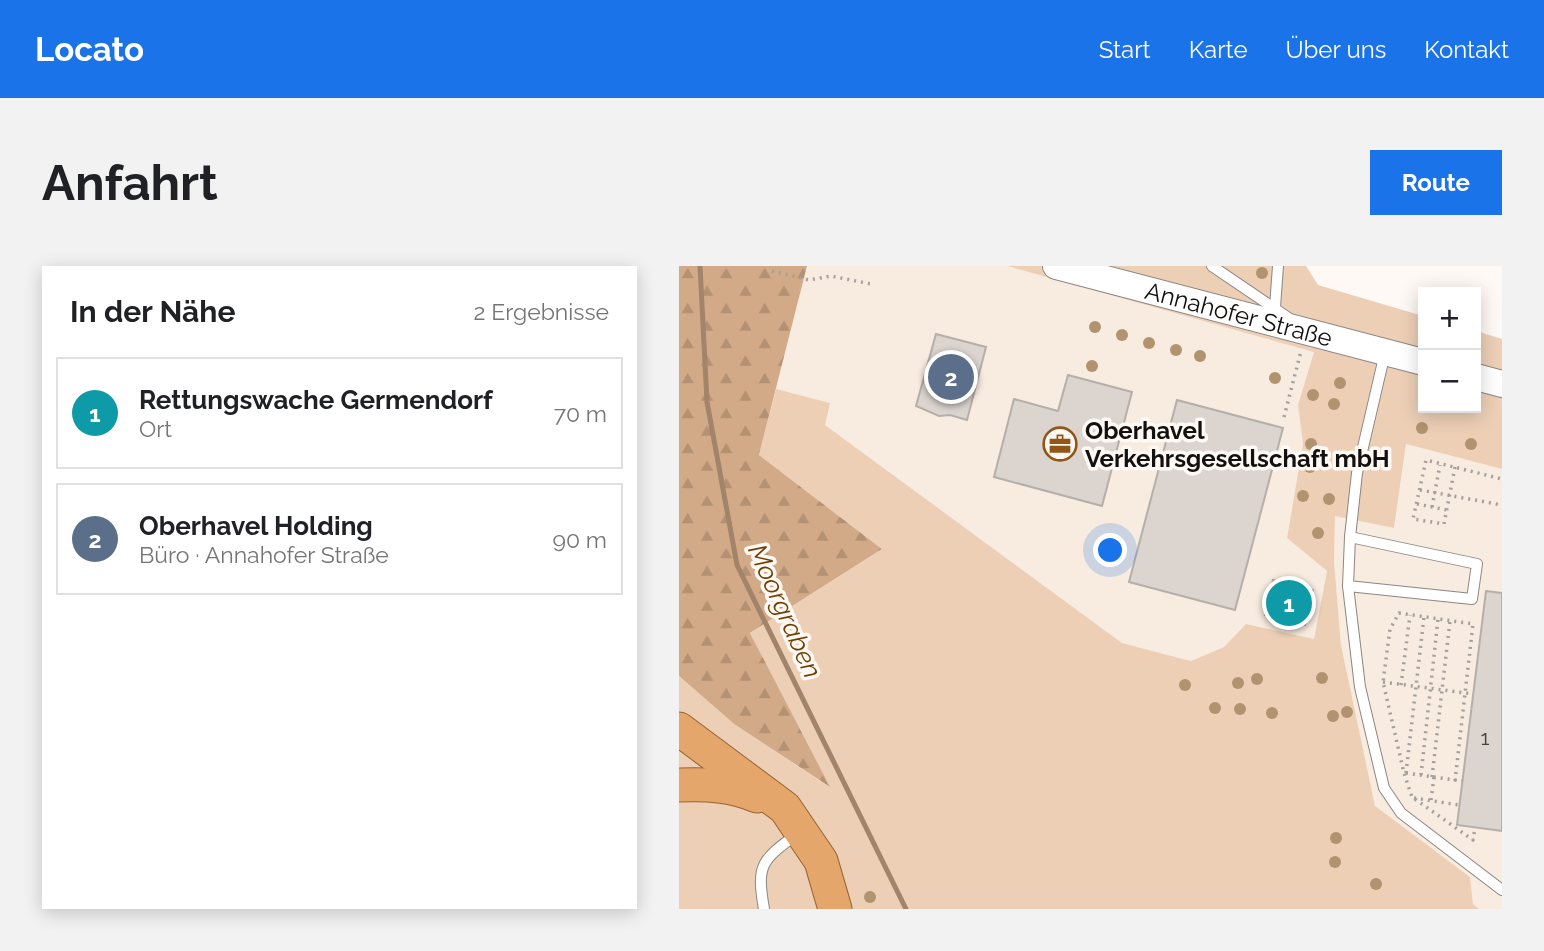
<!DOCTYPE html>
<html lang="de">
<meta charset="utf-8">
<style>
:root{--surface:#fff;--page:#f2f2f2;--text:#202124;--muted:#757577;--line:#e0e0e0;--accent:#1a73e8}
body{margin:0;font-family:Raleway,sans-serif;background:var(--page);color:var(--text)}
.controls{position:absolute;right:21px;top:21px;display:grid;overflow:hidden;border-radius:0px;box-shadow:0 4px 18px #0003}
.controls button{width:63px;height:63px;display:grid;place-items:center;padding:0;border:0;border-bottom:2px solid var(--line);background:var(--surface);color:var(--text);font:35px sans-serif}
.you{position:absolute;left:432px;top:285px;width:24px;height:24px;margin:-18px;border:5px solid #fff;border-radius:50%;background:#1a73e8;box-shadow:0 0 0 10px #1a73e833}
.badge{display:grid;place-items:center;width:46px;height:46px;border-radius:50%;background:var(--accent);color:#fff;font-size:23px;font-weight:700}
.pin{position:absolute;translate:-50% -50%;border:4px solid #fff;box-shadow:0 2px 7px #0006}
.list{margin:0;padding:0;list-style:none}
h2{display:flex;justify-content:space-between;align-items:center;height:91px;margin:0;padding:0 28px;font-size:30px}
h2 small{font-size:23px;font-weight:400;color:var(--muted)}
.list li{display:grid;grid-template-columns:46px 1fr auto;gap:21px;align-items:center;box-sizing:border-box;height:112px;margin:0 14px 14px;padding:0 14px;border:2px solid var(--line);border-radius:0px}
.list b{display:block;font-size:26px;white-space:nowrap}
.list p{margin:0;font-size:23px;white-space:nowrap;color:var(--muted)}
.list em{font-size:23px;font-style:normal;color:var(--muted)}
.map{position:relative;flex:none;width:823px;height:643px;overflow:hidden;border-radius:0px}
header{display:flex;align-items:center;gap:42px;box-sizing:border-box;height:98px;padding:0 35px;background:var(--accent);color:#fff}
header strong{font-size:33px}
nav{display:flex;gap:38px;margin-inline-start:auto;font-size:24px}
.intro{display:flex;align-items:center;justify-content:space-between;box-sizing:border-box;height:168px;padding:0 42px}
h1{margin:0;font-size:49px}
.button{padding:18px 32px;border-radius:0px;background:var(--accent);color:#fff;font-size:24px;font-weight:700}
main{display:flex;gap:42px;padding:0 42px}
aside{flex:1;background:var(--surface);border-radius:0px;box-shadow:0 4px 18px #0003}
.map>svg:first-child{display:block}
</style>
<header>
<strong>Locato</strong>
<nav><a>Start</a><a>Karte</a><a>Über uns</a><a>Kontakt</a></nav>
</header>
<div class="intro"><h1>Anfahrt</h1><a class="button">Route</a></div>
<main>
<aside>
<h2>In der Nähe<small>2 Ergebnisse</small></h2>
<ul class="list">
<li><span class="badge" style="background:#0f9aa8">1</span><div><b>Rettungswache Germendorf</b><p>Ort</p></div><em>70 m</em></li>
<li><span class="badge" style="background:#5c6f8a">2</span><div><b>Oberhavel Holding</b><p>Büro · Annahofer Straße</p></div><em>90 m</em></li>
</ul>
</aside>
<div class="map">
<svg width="823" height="643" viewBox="0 0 823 643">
<defs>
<pattern id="forest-firs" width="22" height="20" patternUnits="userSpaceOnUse" patternTransform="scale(1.75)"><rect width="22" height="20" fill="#d3aa87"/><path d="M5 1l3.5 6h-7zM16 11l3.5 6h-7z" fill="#b49173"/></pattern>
</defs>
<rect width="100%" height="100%" fill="#fef9f5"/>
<g fill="#f8ebe0">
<path d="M128,0H328L636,86L619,139L624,178L608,272L648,305L635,373L567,358L545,381L512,395L443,377L97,123Z"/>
<path d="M727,178L823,203V643H800L794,638L791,611L696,541L662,380L655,295L656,249L715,262Z"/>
</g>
<path fill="#edcfb6" d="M328,0H627L639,19L744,50V142H797V65L823,73V203L727,178L715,262L656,250L655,295L662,379L696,540L791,611L794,638L800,643H0V410L55,458L149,520L71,367L203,283L80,189L97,123L151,137L146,159L443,377L512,395L545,381L567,358L635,373L648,305L608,272L624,178L619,139L635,86Z"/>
<path fill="url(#forest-firs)" d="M0,0H128L80,189L203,283L71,367L151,521L55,458L0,410Z"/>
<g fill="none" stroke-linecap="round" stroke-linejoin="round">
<path stroke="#a2846b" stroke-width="5" d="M21,0L28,136L58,299L227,643"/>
</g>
<g fill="#dbd4cf" stroke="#b5afaa" stroke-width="2">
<path d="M257,68L307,81L288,154L271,149L260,150L237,140Z"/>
<path d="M389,109L453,126L423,240L315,211L335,133L379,145Z"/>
<path d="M498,134L604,162L556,344L450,316Z"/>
<path d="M594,314L634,324L626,359L586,349Z"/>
<path d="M807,325L823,327V565L778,559Z"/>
</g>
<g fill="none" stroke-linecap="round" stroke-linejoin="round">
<defs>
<g id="service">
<path d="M533,0L611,53"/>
<path d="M596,41L599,0"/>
<path d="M706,87L678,207L671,271L669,320L681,421L705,522L722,547L823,624"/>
<path d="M669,320L793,333L798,298L671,271"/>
<path d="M85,643C77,598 83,594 118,568"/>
</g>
<g id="tertiary">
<path id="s1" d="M377,0L744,96"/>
<path d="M797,111L823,118"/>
</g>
<g id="trunk">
<path d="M0,463L106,542L142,595L156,643"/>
<path d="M0,519C28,518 53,519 78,530"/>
</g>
</defs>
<use href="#service" stroke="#8c8682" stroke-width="12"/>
<use href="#tertiary" stroke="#8c8682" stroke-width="28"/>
<use href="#trunk" stroke="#966332" stroke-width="35"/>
<g stroke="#a39f9c" stroke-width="3.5" stroke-dasharray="2 5" stroke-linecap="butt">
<path d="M93,5L130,14L152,10L192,18"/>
<path d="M605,151L622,85"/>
<path d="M776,201L765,258L734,253L747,194L823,213"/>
<path d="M741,224L823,239"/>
<path d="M738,238L768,244"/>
<path d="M753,241L761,199"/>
<path d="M704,416L794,428"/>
<path d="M722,419L731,349"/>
<path d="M727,507L745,351"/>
<path d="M727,507L783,515"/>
<path d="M742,509L759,353"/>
<path d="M753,511L771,355"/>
<path d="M776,515L794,358L720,347L711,363L704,416L725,507L733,531L794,574L796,562"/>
<path d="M735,532L780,539"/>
<path d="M752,534L755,511"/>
</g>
<use href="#service" stroke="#fff" stroke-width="10"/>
<use href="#tertiary" stroke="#fff" stroke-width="26"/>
<use href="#trunk" stroke="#e4a66a" stroke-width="33"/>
</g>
<g fill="#b2936f">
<circle cx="583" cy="7" r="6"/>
<circle cx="416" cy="61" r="6"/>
<circle cx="443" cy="69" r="6"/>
<circle cx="470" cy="77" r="6"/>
<circle cx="497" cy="84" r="6"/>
<circle cx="521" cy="90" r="6"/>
<circle cx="413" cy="100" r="6"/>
<circle cx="596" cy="112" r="6"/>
<circle cx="661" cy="117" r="6"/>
<circle cx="634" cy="129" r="6"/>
<circle cx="655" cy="138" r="6"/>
<circle cx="743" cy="162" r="6"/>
<circle cx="632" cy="178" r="6"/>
<circle cx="792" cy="178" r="6"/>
<circle cx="631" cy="201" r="6"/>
<circle cx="624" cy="230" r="6"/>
<circle cx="650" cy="233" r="6"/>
<circle cx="639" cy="267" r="6"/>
<circle cx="643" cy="412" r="6"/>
<circle cx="578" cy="413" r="6"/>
<circle cx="559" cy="417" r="6"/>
<circle cx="506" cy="419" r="6"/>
<circle cx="536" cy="442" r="6"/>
<circle cx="561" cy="443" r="6"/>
<circle cx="668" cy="446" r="6"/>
<circle cx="593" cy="447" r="6"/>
<circle cx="654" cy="450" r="6"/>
<circle cx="657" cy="572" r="6"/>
<circle cx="656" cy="596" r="6"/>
<circle cx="697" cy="618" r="6"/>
<circle cx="191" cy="631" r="6"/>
</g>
<defs>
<symbol id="office-ring" viewBox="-11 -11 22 22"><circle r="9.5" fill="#fef9f5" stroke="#915516" stroke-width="1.5"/><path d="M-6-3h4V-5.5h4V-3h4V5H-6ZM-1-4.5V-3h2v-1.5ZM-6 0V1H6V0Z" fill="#915516"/></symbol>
</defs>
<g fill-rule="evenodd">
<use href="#office-ring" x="362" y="159" width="38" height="38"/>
</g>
<g text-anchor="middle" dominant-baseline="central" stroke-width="7" stroke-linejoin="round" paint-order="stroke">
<g font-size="21" fill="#45423f">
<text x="806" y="471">1</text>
</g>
<g font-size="24" fill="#13110f" stroke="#fef9f5">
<text stroke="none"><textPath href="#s1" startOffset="189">Annahofer Straße</textPath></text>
</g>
<g font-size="24" font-weight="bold" fill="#13110f" stroke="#fef9f5" text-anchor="start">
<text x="406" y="164">Oberhavel<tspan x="406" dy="28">Verkehrsgesellschaft mbH</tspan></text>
</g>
<g font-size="26" font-style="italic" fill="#723e00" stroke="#fef9f5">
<text transform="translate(106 345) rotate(66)">Moorgraben</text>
</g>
</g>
</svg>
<div class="controls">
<button>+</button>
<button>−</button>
</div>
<div class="you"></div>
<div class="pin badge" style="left:610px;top:337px;background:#0f9aa8">1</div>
<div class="pin badge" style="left:272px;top:111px;background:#5c6f8a">2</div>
</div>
</main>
